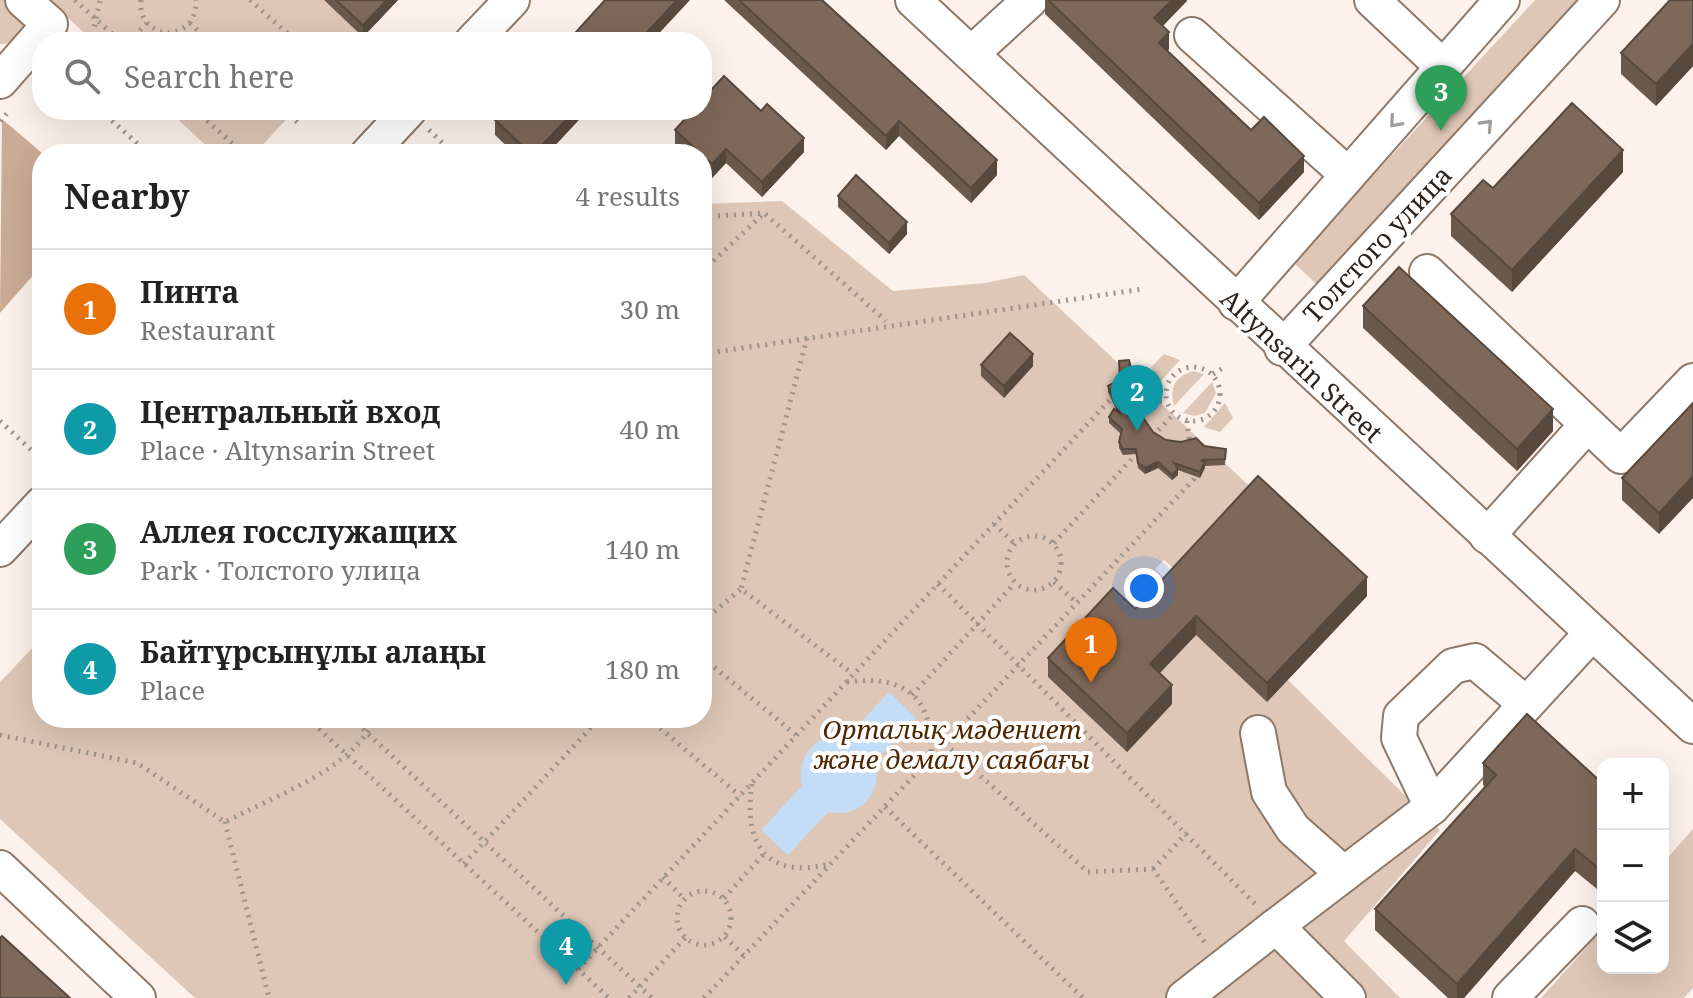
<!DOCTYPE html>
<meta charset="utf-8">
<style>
:root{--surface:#fff;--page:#f6f6f6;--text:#222;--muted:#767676;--line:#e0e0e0;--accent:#0d64b1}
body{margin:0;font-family:"Noto Serif",serif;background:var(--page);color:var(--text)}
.controls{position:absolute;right:24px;bottom:24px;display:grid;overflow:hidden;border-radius:16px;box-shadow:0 8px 32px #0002}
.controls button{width:72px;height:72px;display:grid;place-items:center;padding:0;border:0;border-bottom:2px solid var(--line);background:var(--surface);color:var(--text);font:40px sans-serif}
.you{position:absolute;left:1144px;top:588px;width:28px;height:28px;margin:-20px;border:6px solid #fff;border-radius:50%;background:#1a73e8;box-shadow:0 0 0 12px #1a73e833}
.badge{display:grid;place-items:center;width:52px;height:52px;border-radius:50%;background:var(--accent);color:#fff;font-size:26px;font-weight:700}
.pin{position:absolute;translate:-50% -66px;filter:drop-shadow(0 2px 4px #0008)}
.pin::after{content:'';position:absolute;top:42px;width:28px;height:24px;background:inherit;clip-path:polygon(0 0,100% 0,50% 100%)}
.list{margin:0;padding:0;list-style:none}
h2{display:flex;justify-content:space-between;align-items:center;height:104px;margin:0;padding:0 32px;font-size:34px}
h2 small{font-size:26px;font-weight:400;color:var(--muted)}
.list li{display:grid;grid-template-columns:52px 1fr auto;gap:24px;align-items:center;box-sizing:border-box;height:120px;padding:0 32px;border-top:2px solid var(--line)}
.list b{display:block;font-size:30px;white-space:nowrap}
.list p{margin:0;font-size:26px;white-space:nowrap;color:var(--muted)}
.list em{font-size:26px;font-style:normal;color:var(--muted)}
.icon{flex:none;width:44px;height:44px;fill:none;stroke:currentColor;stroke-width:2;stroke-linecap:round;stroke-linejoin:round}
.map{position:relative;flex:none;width:1693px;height:998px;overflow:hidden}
.search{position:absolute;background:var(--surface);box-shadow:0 8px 32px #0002;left:32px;top:32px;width:680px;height:88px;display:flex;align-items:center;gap:20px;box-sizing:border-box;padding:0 28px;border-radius:32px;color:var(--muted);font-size:30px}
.panel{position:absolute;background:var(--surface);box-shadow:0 8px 32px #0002;left:32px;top:144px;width:680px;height:584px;border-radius:32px}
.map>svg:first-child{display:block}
</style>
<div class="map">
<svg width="1693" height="998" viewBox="0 0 1693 998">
<rect width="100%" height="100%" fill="#fcf2eb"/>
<g fill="#dec7b6">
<path d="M0,0H14L25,10L27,28L14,43L0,44Z"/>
<path d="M49,0H324L364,37L359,42H94Z"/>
<path d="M1535,0H1589L1322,289L1293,262Z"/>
<path d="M168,110H295L254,154H215Z"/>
<path d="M782,201L893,291L985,283L1024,275L1258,494L1182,576L1164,560L1155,569L1173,586L1267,702L1288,680L1440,830L1344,941L1400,998H195L0,819V682L42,638V718H702V204Z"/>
<path d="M1164,354L1180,360L1159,383L1151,367Z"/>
<path d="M1193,371L1204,374L1174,406C1169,387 1175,377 1193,371Z"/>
<path d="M1212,382L1216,393L1205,413L1194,416L1183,413Z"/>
<path d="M1225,403L1233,418L1220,432L1204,427Z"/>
<path d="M1693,829V988L1684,998H1541L1603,929V968H1663V863Z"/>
</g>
<path fill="#caab95" d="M2,119L43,154L42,265L0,313Z"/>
<path fill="#c3dcf8" d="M889,692L916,718L875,761C883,792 861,819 828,812L788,855L761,830L802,786C795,758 817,730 847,737Z"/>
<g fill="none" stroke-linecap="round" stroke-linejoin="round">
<defs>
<g id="minor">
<path d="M913,0L1693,726"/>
<path d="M1372,0L1443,67"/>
<path d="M1192,35L1348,175"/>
<path d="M472,42L512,0"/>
<path d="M971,54L1030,0"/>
<path d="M0,81L50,24L23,0"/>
<path d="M368,154L409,110"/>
<path d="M1427,272L1621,456L1693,381"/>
<path d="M1236,303L1502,0"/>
<path d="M1282,348L1602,0"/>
<path d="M1487,536L1587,425"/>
<path d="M0,549L42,504"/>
<path d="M1258,733L1269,792L1293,829L1344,874"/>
<path d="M1432,807L1399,738L1401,716L1453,666L1475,661L1526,704"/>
<path d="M0,868L138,998"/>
<path d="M1276,926L1432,807L1592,633"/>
<path d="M1184,998L1276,926L1348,998"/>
<path d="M1510,998L1582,924"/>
</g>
</defs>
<use href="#minor" stroke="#8e7868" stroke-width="38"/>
<g stroke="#9c938c" stroke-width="5" stroke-dasharray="2 6" stroke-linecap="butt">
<path d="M75,0L121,42"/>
<path d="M141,0C139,17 148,28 164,33C184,33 197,21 196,0"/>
<path d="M250,0L297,42"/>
<path d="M190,23L210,42"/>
<path d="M91,42L100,0"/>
<path d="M129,42L147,23"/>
<path d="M100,110L149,154"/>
<path d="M195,110L244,154"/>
<path d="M284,110L299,124"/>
<path d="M0,121L10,110"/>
<path d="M429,130L454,154"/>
<path d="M702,217L764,213L886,321"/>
<path d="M702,272L764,213"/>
<path d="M807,338L741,589L853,674"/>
<path d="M702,354L1143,289"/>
<circle cx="1193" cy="394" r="27"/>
<path d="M1213,374L1226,366"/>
<path d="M1136,401H1167"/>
<path d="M0,421L42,460"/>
<path d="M1187,421L1190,444"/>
<path d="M1153,436L1174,414"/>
<path d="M994,524L1014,543"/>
<circle cx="1034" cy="563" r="27"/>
<path d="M1054,543L1141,449"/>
<path d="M1054,582L1077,603"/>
<path d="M938,584L1255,904"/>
<path d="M702,622L741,589"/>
<path d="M702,657L796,735"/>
<path d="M847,682C905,674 934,698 931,757"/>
<path d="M912,695L1015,583"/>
<path d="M307,718L609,998"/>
<path d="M351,718L652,998"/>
<path d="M648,718L740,796"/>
<path d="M0,735L137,763L225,822C271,797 356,769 374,718"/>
<path d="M945,744L1088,872L1153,869L1207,946"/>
<path d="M752,784C743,844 766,880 830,864"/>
<path d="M885,807L1083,998"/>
<path d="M225,822L269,998"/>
<path d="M464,864L600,718"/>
<path d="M1153,869L1187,833"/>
<path d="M663,877L684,899"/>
<circle cx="704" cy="918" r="27"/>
<path d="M724,898L763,855"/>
<path d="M725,937L744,956"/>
<path d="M578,969L1110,400H1118"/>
<path d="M629,998L685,938"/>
<path d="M704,998L1194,479L1193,469"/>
</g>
<use href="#minor" stroke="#fff" stroke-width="34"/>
</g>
<g fill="#6c594d">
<path d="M324,0H398L363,37Z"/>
<path d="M724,0H822L997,175L971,203L899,136L886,150Z"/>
<path d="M1045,0H1187L1163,26L1169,49L1168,51L1251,130L1304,172L1259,220L1045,14Z"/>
<path d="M1693,0V66L1656,106L1621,74V53Z"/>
<path d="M504,110H588L547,154H515L495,135V120Z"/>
<path d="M675,130L804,152L762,197L726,163L712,178L702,169V154H685L675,144Z"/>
<path d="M1623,172L1512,292L1451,236V214L1493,188Z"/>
<path d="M838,196L907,234L889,254L838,207Z"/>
<path d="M1363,306L1553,431L1517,471L1363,328Z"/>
<path d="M981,365L1033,366L1004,398L981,376Z"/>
<path d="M1134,381L1142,395L1141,406L1144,419L1153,432L1166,440L1226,449L1225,465L1205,466L1200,478L1178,470V475L1172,480L1158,468L1145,474L1138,468L1136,454L1123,455L1119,448V442L1121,434L1109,423V417L1117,411L1108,392V386Z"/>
<path d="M1693,403L1659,534L1622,500V478Z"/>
<path d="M1367,596L1267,702L1196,635L1160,673L1172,704L1127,752L1048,677V658L1135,609Z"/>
<path d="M1483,763L1603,784L1597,889L1575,871L1464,998H1448L1375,930V909L1485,787L1483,785Z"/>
</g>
<g fill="#58493e">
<path d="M387,0H398L363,37V25Z"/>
<path d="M677,0H690L651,42H638Z"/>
<path d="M1172,0H1187V1L1154,35V18Z"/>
<path d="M1169,32V49L1159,59V43Z"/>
<path d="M1693,44V66L1656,106V84Z"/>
<path d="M575,110H588L547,154H534Z"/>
<path d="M899,121V136L886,150V136Z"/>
<path d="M804,138V152L762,197V182Z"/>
<path d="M726,149V163L712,178V164Z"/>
<path d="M1623,150V172L1512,292V270Z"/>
<path d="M1304,156V172L1259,220V203Z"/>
<path d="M997,160V175L971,203V188Z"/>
<path d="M907,222V234L889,254V243Z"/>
<path d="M1033,354V366L1004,398V386Z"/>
<path d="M1553,409V431L1517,471V449Z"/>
<path d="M1158,462V468L1145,474V468Z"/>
<path d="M1205,462V468L1200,478V472Z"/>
<path d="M1178,469V475L1172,480V475Z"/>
<path d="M1693,476V498L1659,534V513Z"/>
<path d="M1367,577V596L1267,702V683Z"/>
<path d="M1196,616V635L1150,683V664Z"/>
<path d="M1172,685V704L1127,752V733Z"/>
<path d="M1575,849V871L1464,998H1457V984Z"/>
<path d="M1603,861V882L1597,889V867Z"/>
</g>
<g fill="#7e6859" stroke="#58493e" stroke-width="2">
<path d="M336,0H387L363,25Z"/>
<path d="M605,0H677L638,42H567Z"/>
<path d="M739,0H822L997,160L971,188L899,121L886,136Z"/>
<path d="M1048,0H1172L1154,18L1169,32L1159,43L1251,130L1264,117L1304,156L1259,203Z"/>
<path d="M1670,0H1693V44L1656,84L1621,53Z"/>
<path d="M724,76L761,111L767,104L804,138L762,182L726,149L712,164L675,130L693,110H702V100Z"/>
<path d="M1572,103L1623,150L1512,270L1451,214L1483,180L1493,188Z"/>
<path d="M504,110H575L534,154H531L495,120Z"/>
<path d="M454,149L458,154H448Z"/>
<path d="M856,175L907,222L889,243L838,196Z"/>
<path d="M1399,267L1553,409L1517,449L1363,306Z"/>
<path d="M1010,333L1033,354L1004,386L981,365Z"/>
<path d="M1129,360L1134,381L1142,389L1140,404L1144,419L1153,432L1166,440L1181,442L1196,438L1204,446L1226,449L1225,459L1201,460L1205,462L1200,472L1174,463L1178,469L1172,475L1158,462L1145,468L1138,463L1136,449H1123L1119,442L1122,429L1109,417L1114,409L1120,413L1108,386L1117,381L1120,385L1119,361Z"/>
<path d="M1693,403V476L1659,513L1622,478Z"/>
<path d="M1258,476L1367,577L1267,683L1196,616L1150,664L1172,685L1127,733L1048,658L1113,588L1135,609Z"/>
<path d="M1527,714L1603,784V861L1597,867L1575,849L1457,984L1375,909L1496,775L1483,763Z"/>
<path d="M2,936L70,998H2L0,997V938Z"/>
</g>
<defs><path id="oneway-chevron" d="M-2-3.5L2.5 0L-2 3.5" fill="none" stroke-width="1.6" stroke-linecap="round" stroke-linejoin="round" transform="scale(2)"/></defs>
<g stroke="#a09c99">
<use href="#oneway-chevron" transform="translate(1395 122) rotate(131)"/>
<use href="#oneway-chevron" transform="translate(1487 125) rotate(-47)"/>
</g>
<g text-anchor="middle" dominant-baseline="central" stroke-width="8" stroke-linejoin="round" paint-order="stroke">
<g font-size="26" fill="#2c231d" stroke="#fff">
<text transform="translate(1377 244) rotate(-47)">Толстого улица</text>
<text transform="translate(1302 365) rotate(43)">Altynsarin Street</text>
</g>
<g font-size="26" font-style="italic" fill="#502701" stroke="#fff">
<text x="952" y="729">Орталық мәдениет<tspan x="952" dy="30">және демалу саябағы</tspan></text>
</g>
</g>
</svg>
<div class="controls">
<button>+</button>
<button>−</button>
<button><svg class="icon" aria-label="layers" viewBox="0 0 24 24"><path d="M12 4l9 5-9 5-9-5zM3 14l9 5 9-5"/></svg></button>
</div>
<div class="you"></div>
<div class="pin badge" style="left:1091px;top:683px;background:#e8710a">1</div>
<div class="pin badge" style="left:1137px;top:431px;background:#0f9aa8">2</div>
<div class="pin badge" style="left:1441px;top:131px;background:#2e9e5b">3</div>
<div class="pin badge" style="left:566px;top:985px;background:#0f9aa8">4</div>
<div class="search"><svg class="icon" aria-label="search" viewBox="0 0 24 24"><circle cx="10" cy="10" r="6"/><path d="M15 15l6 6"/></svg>Search here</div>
<section class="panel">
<h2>Nearby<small>4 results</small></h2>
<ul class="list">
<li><span class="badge" style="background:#e8710a">1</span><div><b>Пинта</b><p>Restaurant</p></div><em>30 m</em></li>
<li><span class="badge" style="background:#0f9aa8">2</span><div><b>Центральный вход</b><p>Place · Altynsarin Street</p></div><em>40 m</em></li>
<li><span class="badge" style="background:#2e9e5b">3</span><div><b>Аллея госслужащих</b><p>Park · Толстого улица</p></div><em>140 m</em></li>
<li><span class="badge" style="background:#0f9aa8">4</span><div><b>Байтұрсынұлы алаңы</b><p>Place</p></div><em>180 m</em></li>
</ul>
</section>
</div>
